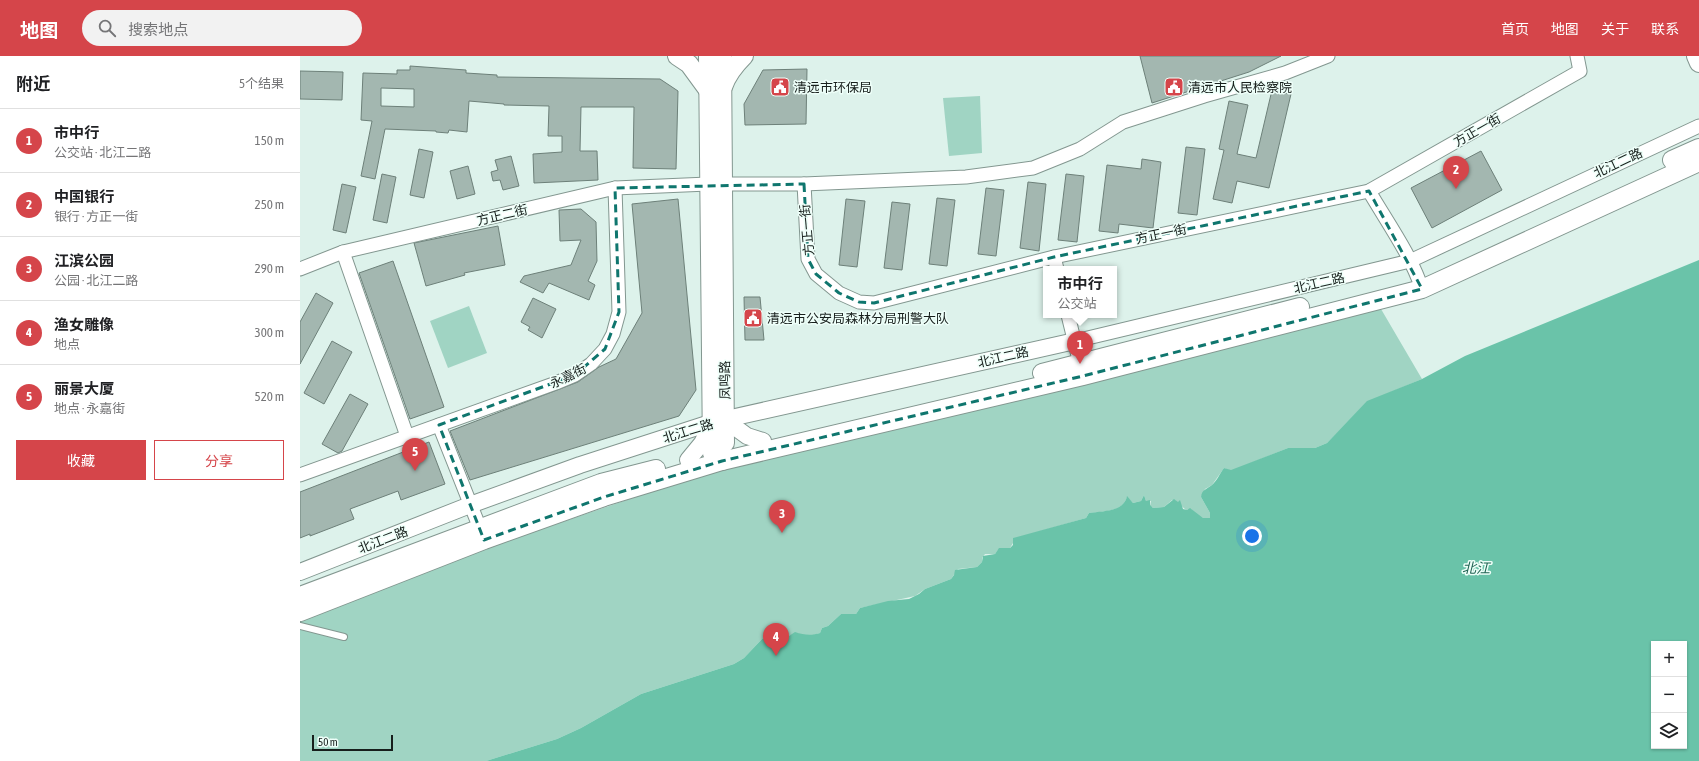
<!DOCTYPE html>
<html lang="zh">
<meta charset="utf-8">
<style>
:root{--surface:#fff;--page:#f2f2f2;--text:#202124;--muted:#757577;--line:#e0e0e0;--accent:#d5454a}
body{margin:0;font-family:"Asap Condensed","Noto Sans SC",sans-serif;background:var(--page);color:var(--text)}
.controls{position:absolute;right:12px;bottom:12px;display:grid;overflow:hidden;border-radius:0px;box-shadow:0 1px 3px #0004}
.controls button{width:36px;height:36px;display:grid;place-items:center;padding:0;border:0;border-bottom:1px solid var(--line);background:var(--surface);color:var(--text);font:20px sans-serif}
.scale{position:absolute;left:12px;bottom:10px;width:81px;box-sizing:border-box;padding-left:4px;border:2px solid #171f1c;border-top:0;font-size:11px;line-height:14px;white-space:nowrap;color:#171f1c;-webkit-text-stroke:3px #eefff9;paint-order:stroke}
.you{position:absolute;left:952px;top:480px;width:14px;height:14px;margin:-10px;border:3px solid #fff;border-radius:50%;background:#1a73e8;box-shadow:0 0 0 6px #1a73e833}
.badge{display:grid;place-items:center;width:26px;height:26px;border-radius:50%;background:var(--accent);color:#fff;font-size:13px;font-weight:700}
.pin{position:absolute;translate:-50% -33px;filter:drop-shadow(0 1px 2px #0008)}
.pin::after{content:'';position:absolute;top:21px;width:14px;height:12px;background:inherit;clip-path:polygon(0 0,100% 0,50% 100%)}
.popup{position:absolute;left:743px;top:210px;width:74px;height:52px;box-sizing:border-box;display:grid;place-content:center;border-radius:0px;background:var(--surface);filter:drop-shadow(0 1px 3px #0005);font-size:13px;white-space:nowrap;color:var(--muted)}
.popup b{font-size:15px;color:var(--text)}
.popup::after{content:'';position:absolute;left:50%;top:100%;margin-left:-8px;border:8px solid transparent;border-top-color:var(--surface)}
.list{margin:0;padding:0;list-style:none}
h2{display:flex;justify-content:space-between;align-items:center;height:52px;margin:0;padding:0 16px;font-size:17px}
h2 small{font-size:13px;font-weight:400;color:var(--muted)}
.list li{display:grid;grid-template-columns:26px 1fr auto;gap:12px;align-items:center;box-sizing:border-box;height:64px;padding:0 16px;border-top:1px solid var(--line)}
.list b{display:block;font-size:15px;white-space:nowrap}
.list p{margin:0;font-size:13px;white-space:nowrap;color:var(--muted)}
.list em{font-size:13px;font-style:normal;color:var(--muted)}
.actions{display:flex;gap:8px;padding:12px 16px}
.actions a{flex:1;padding:9px 0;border:1px solid var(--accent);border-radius:0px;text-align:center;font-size:14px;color:var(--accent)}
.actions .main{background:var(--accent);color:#fff}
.icon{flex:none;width:22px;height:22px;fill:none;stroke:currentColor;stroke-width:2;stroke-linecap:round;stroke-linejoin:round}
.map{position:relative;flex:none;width:1399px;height:705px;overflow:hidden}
header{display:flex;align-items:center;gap:24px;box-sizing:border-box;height:56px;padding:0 20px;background:var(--accent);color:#fff}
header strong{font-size:19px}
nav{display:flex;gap:22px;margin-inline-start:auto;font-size:14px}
.search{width:280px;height:36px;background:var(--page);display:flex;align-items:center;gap:10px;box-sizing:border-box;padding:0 14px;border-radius:22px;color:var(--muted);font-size:15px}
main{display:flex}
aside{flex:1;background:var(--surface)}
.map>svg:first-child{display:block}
</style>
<header>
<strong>地图</strong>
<div class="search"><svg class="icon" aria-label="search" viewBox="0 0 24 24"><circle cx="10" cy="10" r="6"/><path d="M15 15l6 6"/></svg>搜索地点</div>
<nav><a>首页</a><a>地图</a><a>关于</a><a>联系</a></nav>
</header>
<main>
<aside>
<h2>附近<small>5个结果</small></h2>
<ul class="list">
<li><span class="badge">1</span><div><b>市中行</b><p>公交站 · 北江二路</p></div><em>150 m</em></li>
<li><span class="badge">2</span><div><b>中国银行</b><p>银行 · 方正一街</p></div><em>250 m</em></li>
<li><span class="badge">3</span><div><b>江滨公园</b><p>公园 · 北江二路</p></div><em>290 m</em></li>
<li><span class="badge">4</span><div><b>渔女雕像</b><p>地点</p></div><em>300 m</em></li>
<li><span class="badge">5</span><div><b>丽景大厦</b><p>地点 · 永嘉街</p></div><em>520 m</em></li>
</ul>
<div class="actions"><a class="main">收藏</a><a>分享</a></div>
</aside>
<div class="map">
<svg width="1399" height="705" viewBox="0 0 1399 705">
<rect width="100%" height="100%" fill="#ddf2eb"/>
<g fill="#a0d4c3">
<path d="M680,40L682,97L649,100L643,42Z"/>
<path d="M169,250L187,297L148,312L130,265Z"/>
<path d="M1081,253L1122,323L1067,346L1027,387L1015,392H988L931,415L924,412L912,429L905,433L901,441L910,457V462C902,464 896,459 891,453L886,454L875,444H872L864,451L853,452L850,450L851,445H846L844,439L841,445L833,447L827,441C822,457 802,455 789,457L786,462L720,481L713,487L710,492L698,494L695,498H685L682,502V506L677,511L658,513L651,523L625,533L615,540L560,552L556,558H541L528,570L522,572L520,577C512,580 504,581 497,577L489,580H483L462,583L444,602L434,608L341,638L281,672L257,683L186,705H0V564L189,491L450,402Z"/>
</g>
<path fill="#6ac3a9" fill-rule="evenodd" d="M1399,204V705H186L257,683L281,672L341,638L434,608L444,602L462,583L472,580H489L495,576C504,579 511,580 520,577L522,572L528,570L541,558H556L560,552L588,545L609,543L619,538L625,533L651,523L654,519L655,514L677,511L682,506L683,500L695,498L699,492H710L713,489V482L786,462L789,457C802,455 824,456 827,440L833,447L841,445L844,439L846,445L850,444V449L853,452L864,451L874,443L878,446L880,444L883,453L887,454L890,452L903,462H910V457L901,441C902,433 906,434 912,429C917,425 920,417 924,412L931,414L988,392H1015L1027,387L1067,345L1122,323L1165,300ZM1354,588H1384V690H1354Z"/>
<g fill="#a3b7b0" stroke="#6d8079" fill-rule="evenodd">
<path d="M840,0H981L949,16L852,47Z"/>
<path d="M110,10L166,14V17L197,19V21L360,23L378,35L376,113L333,112L334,51H281L280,95H297L298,124L234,127L233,98L262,96V80H248L249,50L204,49V48L169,45L167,76L149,74L148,77L136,76V75L85,73L75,123L61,120L72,65L61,64L63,17L97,18V14H110ZM81,32L114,33V51L81,50Z"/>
<path d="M507,13L506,68L445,69L444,48L463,14Z"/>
<path d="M0,15L43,16L42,44L0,43Z"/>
<path d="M972,34L991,38L969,132L937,125L932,147L913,143L924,94L919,93L929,45L948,49L937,98L956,102Z"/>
<path d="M886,91L905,93L897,159L878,157Z"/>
<path d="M119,93L133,96L124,142L110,139Z"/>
<path d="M1181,95L1202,134L1132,172L1111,132Z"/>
<path d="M211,100L219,130L203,134L200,124L193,125L191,116L198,114L195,104Z"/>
<path d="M842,103L861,106L853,172L819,168L818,177L799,175L807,109L841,113Z"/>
<path d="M168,110L175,138L157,143L150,115Z"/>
<path d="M82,118L96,121L87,167L73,164Z"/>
<path d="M766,118L784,120L777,186L758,184Z"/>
<path d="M728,126L746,128L739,195L720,192Z"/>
<path d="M42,128L56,131L46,177L33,174Z"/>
<path d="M686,132L704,134L696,200L678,198Z"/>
<path d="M637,142L655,144L647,210L629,208Z"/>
<path d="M378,143L396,334L379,360L170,424L150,375L278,326L299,311L316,303L342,257L332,148Z"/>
<path d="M546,143L565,145L557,211L539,209Z"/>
<path d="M592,146L610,148L602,214L584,212Z"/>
<path d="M281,153L296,166L297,205L288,225L295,229L289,244L249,227L243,237L220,226L224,220L271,209L281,184L260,185L259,154Z"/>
<path d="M198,170L205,209L164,217L165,219L126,230L114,187Z"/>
<path d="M93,205L144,351L110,363L59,217Z"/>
<path d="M16,237L33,247L0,308V266Z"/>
<path d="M444,241H460L464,284H445Z"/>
<path d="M233,242L256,253L242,282L228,274L230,271L221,266Z"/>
<path d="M32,285L52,296L24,348L4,337Z"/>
<path d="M50,338L68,348L42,395L38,397L22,388Z"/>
<path d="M129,386L145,428L101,444L98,435L50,453L54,463L10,480V478L0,482V436Z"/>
</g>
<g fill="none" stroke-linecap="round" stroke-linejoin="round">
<defs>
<path id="service" d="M0,570L44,581"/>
<g id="minor">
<path d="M504,128L508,203L516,218L539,237L559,246L574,247L754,201L1069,135L1280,15L1277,0"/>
<path d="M1069,135C1087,166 1111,199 1122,233"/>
<path d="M43,196L107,380"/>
<path d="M754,201L757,213"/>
<path d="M0,213L43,196L315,132L408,128H504L666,121L733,112L780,93L823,66L904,40L985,17L1028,0"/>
<path d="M768,259L782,316"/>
<path d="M775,285L1110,205L1399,70"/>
<path d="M139,369L183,480"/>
<path d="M0,419L256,327L275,319L291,308L305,293L313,278L319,256L315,132"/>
</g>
<g id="tertiary">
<path d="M425,364L447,380L463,385"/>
<path d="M388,404L402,387L412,368"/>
<path d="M0,516L170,449L280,409L413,366L775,285"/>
</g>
<g id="secondary">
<path d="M377,0L389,8L408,34"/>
<path d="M408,0L412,397L422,405"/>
<path d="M422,0L425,387"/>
<path d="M1396,0L1399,7"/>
<path d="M423,31C427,19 435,9 444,0"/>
<path d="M1372,104L1399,92"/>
<path d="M742,317L1000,251"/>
<path d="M0,540L301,427L356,413"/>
<path d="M0,556L184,484L304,441L422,405L783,320L1122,233L1399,106"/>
</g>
</defs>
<use href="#service" stroke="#839790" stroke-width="8"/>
<use href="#minor" stroke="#839790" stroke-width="15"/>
<use href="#tertiary" stroke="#839790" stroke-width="18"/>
<use href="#secondary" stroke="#839790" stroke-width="20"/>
<use href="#service" stroke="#fff" stroke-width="6"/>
<use href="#minor" stroke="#fff" stroke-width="13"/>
<use href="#tertiary" stroke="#fff" stroke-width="16"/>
<use href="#secondary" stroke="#fff" stroke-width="18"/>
</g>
<path fill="none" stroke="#0f766e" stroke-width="3" stroke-dasharray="8 5" stroke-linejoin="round" d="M504,128L508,203L516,218L539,237L559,246L574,247L754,201L1069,135L1122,233L783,320L422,405L304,441L184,484L139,369L275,319L305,293L319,256L315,132Z"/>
<defs>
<symbol id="civic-square" viewBox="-11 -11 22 22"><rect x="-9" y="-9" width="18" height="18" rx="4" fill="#d5454a" stroke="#eefff9"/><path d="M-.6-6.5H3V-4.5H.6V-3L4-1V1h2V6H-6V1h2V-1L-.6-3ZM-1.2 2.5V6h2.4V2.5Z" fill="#fff"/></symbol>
</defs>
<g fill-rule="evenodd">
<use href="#civic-square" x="469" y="20" width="22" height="22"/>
<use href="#civic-square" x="863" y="20" width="22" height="22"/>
<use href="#civic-square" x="442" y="251" width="22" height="22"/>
</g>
<g text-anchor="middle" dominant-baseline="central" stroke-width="3" stroke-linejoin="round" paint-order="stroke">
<g font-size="13" fill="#171f1c" stroke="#eefff9" text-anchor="start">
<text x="494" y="31">清远市环保局</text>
<text x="888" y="31">清远市人民检察院</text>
<text x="467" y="262">清远市公安局森林分局刑警大队</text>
</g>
<g font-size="13" fill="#171f1c" stroke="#eefff9">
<text transform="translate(1177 74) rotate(-30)">方正一街</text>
<text transform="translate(1318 107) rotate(-25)">北江二路</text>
<text transform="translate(202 159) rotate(-13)">方正二街</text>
<text transform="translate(507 174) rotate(-95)">方正一街</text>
<text transform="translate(861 178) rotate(-12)">方正一街</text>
<text transform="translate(1019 227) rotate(-13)">北江二路</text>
<text transform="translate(703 301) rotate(-13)">北江二路</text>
<text transform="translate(268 320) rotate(-26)">永嘉街</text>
<text transform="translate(425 324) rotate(-91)">凤鸣路</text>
<text transform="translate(388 375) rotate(-17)">北江二路</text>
<text transform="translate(83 484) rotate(-21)">北江二路</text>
</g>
<g font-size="14" font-style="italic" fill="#206554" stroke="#eefff9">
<text x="1176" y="512">北江</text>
</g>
</g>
</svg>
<div class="controls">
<button>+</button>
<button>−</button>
<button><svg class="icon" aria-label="layers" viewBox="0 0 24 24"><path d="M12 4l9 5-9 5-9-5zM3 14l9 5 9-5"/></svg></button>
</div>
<div class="scale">50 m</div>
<div class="you"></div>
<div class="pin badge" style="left:780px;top:308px">1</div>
<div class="popup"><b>市中行</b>公交站</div>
<div class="pin badge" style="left:1156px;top:133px">2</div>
<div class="pin badge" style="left:482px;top:477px">3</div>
<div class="pin badge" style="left:476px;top:600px">4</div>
<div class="pin badge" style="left:115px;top:415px">5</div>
</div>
</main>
